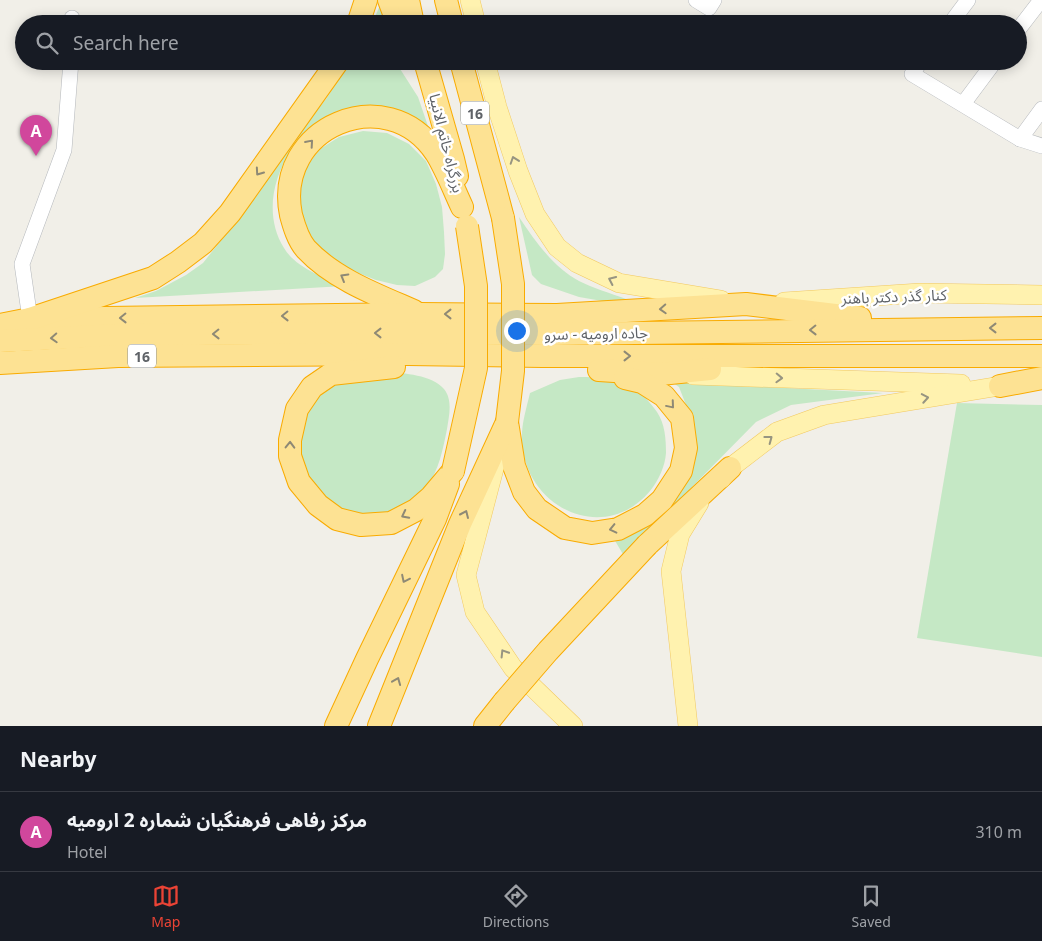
<!DOCTYPE html>
<meta charset="utf-8">
<style>
:root{--surface:#171b24;--page:#20242c;--text:#f1f3f6;--muted:#9ea1a6;--line:#363941;--accent:#ea4335}
body{margin:0;font-family:"Noto Sans","Noto Sans Arabic",sans-serif;background:var(--page);color:var(--text)}
.you{position:absolute;left:516px;top:330px;width:18px;height:18px;margin:-12px;border:4px solid #fff;border-radius:50%;background:#1a73e8;box-shadow:0 0 0 8px #1a73e833}
.badge{display:grid;place-items:center;width:32px;height:32px;border-radius:50%;background:var(--accent);color:#fff;font-size:16px;font-weight:700}
.pin{position:absolute;translate:-50% -41px;filter:drop-shadow(0 1px 2px #0008)}
.pin::after{content:'';position:absolute;top:26px;width:18px;height:15px;background:inherit;clip-path:polygon(0 0,100% 0,50% 100%)}
.list{margin:0;padding:0;list-style:none}
h2{display:flex;justify-content:space-between;align-items:center;height:65px;margin:0;padding:0 20px;font-size:21px}
h2 small{font-size:16px;font-weight:400;color:var(--muted)}
.list li{display:grid;grid-template-columns:32px 1fr auto;gap:15px;align-items:center;box-sizing:border-box;height:80px;padding:0 20px;border-top:1px solid var(--line)}
.list b{display:block;font-size:19px;white-space:nowrap}
.list p{margin:0;font-size:16px;white-space:nowrap;color:var(--muted)}
.list em{font-size:16px;font-style:normal;color:var(--muted)}
.icon{flex:none;width:28px;height:28px;fill:none;stroke:currentColor;stroke-width:2;stroke-linecap:round;stroke-linejoin:round}
.map{position:relative;flex:none;width:1042px;height:726px;overflow:hidden}
.search{position:absolute;background:var(--surface);box-shadow:0 2px 12px #0003;left:15px;right:15px;top:15px;height:55px;display:flex;align-items:center;gap:12px;box-sizing:border-box;padding:0 18px;border-radius:28px;color:var(--muted);font-size:19px}
.sheet{height:145px;background:var(--surface)}
nav{display:flex;justify-content:space-around;align-items:center;box-sizing:border-box;height:70px;border-top:1px solid var(--line);background:var(--surface);font-size:14px;color:var(--muted)}
nav a{display:grid;justify-items:center;gap:2px}
nav .on{color:var(--accent)}
.map>svg:first-child{display:block}
</style>
<div class="map">
<svg width="1042" height="726" viewBox="0 0 1042 726">
<rect width="100%" height="100%" fill="#f1efe8"/>
<g fill="#c5e8c5">
<path d="M380,5L384,24H372Z"/>
<path d="M351,61H395L418,97L429,129C406,117 389,105 362,107C354,108 343,109 336,112C288,133 254,200 284,248C296,268 323,277 344,286L135,298L156,291L186,275L203,263L258,194L291,142L326,99Z"/>
<path d="M363,131L387,133L409,144L426,161L436,184L442,207L444,232L445,254L443,269L435,277L415,286L397,285L376,280L333,263L303,231L299,187L307,166L320,149L339,137Z"/>
<path d="M519,217C535,241 553,267 579,281C593,288 610,293 626,299L608,302L579,297L541,284L532,275Z"/>
<path d="M387,372C404,373 432,375 444,389C453,400 449,416 447,429C443,449 439,470 427,486C405,518 352,525 323,497C288,463 294,405 338,382C348,376 375,374 387,372Z"/>
<path d="M579,377C617,377 634,380 657,412C665,424 666,439 666,453C665,466 659,480 650,491C605,545 526,509 522,442C521,425 526,410 530,393L560,380Z"/>
<path d="M672,382L883,393L791,405L756,422L624,556L614,539L677,497L690,415L679,387Z"/>
<path d="M957,403L1042,405V657L917,638Z"/>
</g>
<g fill="none" stroke-linecap="round" stroke-linejoin="round">
<defs>
<g id="minor">
<path d="M696,0L709,8L714,0"/>
<path d="M72,24V18"/>
<path d="M950,24L968,0"/>
<path d="M1018,30L1041,0"/>
<path d="M921,61L912,74L1020,139L1042,146"/>
<path d="M963,104L995,61"/>
<path d="M1020,139L1042,109"/>
<path d="M30,319L22,264L64,150L71,61"/>
</g>
<g id="major">
<path d="M470,0L476,24"/>
<path d="M485,61L497,107L518,171L535,214L557,247L577,263L619,283L721,300"/>
<path d="M784,302L920,293L1042,295"/>
<path d="M693,375L961,384"/>
<path d="M496,461L466,575L475,612L513,668L573,726"/>
<path d="M721,479L730,468L777,432L824,415L1000,386"/>
<path d="M688,726L671,571L680,534L699,503"/>
</g>
<g id="highway">
<path d="M389,0L398,24"/>
<path d="M408,0L413,24"/>
<path d="M446,0L452,24"/>
<path d="M358,24L366,0"/>
<path d="M425,61L453,159L457,176"/>
<path d="M461,61L503,218"/>
<path d="M414,311C377,295 334,279 306,249C298,240 294,226 291,215C273,127 387,79 436,153C446,169 454,190 462,207"/>
<path d="M30,319L419,314L557,315L746,304L860,318"/>
<path d="M0,325L30,319L153,278L178,262L203,243L230,213L338,61"/>
<path d="M0,341L117,335L284,333L550,334L1042,328"/>
<path d="M0,363L118,356L408,354L543,356H1042"/>
<path d="M394,367L331,374L312,387L297,409L290,440V456L299,482L318,505L337,519L361,525L391,523L416,510L431,497L453,471"/>
<path d="M599,370L660,374L710,369"/>
<path d="M1000,386L1042,378"/>
<path d="M507,422L514,466L524,492L537,509L565,528L592,533L618,529L645,515L662,500L681,471L686,448L682,418L664,396L642,382L625,378"/>
<path d="M647,545L730,468"/>
<path d="M336,726L367,659L435,519L448,484"/>
<path d="M379,726L460,524L507,422"/>
<path d="M485,726L504,702"/>
</g>
</defs>
<use href="#minor" stroke="#b5b8bc" stroke-width="16"/>
<use href="#major" stroke="#f2c960" stroke-width="20"/>
<use href="#highway" stroke="#f9ab00" stroke-width="24"/>
<use href="#minor" stroke="#fff" stroke-width="15"/>
<use href="#major" stroke="#fff2af" stroke-width="19"/>
<use href="#highway" stroke="#fde293" stroke-width="22"/>
<defs>
<g id="highway-bridge">
<path d="M503,218L513,284V371L507,422"/>
<path d="M453,471L476,368V286L467,226"/>
<path d="M504,702L548,651L647,545"/>
</g>
</defs>
<use href="#highway-bridge" stroke="#f9ab00" stroke-width="24" stroke-linecap="butt"/>
<use href="#highway-bridge" stroke="#fde293" stroke-width="22"/>
</g>
<defs><path id="oneway-chevron" d="M-2-3.5L2.5 0L-2 3.5" fill="none" stroke-width="1.6" stroke-linecap="round" stroke-linejoin="round" transform="scale(1.25)"/></defs>
<g stroke="#8e8975">
<use href="#oneway-chevron" transform="translate(310 143) rotate(-49)"/>
<use href="#oneway-chevron" transform="translate(259 172) rotate(125)"/>
<use href="#oneway-chevron" transform="translate(344 277) rotate(-150)"/>
<use href="#oneway-chevron" transform="translate(663 309) rotate(177)"/>
<use href="#oneway-chevron" transform="translate(448 314) rotate(-180)"/>
<use href="#oneway-chevron" transform="translate(285 316) rotate(179)"/>
<use href="#oneway-chevron" transform="translate(123 318) rotate(179)"/>
<use href="#oneway-chevron" transform="translate(993 328) rotate(180)"/>
<use href="#oneway-chevron" transform="translate(813 330) rotate(179)"/>
<use href="#oneway-chevron" transform="translate(378 333) rotate(-180)"/>
<use href="#oneway-chevron" transform="translate(216 334) rotate(179)"/>
<use href="#oneway-chevron" transform="translate(54 338) rotate(177)"/>
<use href="#oneway-chevron" transform="translate(627 356)"/>
<use href="#oneway-chevron" transform="translate(671 405) rotate(50)"/>
<use href="#oneway-chevron" transform="translate(290 445) rotate(-89)"/>
<use href="#oneway-chevron" transform="translate(465 514) rotate(-66)"/>
<use href="#oneway-chevron" transform="translate(405 515) rotate(153)"/>
<use href="#oneway-chevron" transform="translate(613 529) rotate(167)"/>
<use href="#oneway-chevron" transform="translate(405 579) rotate(116)"/>
<use href="#oneway-chevron" transform="translate(397 681) rotate(-68)"/>
</g>
<g stroke="#979581">
<use href="#oneway-chevron" transform="translate(514 160) rotate(-109)"/>
<use href="#oneway-chevron" transform="translate(612 280) rotate(-155)"/>
<use href="#oneway-chevron" transform="translate(779 378) rotate(2)"/>
<use href="#oneway-chevron" transform="translate(925 398) rotate(-10)"/>
<use href="#oneway-chevron" transform="translate(769 439) rotate(-37)"/>
<use href="#oneway-chevron" transform="translate(504 653) rotate(-122)"/>
</g>
<g text-anchor="middle" dominant-baseline="central" stroke-width="5" stroke-linejoin="round" paint-order="stroke">
<g fill="#fff" stroke="#8f9295" stroke-width="1">
<rect x="461" y="101.5" width="28" height="23" rx="4"/>
<rect x="128" y="344.5" width="28" height="23" rx="4"/>
</g>
<g font-size="14" font-weight="bold" fill="#5f6368">
<text x="475" y="113">16</text>
<text x="142" y="356">16</text>
</g>
<g font-size="15" fill="#5f6368" stroke="#fff">
<text transform="translate(447 143) rotate(76)">بزرگراه خاتم الانبیا</text>
<text transform="translate(894 296) rotate(-2)">کنار گذر دکتر باهنر</text>
<text transform="translate(596 333) rotate(-1)">جاده ارومیه - سرو</text>
</g>
</g>
</svg>
<div class="you"></div>
<div class="pin badge" style="left:36px;top:156px;background:#d1479c">A</div>
<div class="search"><svg class="icon" aria-label="search" viewBox="0 0 24 24"><circle cx="10" cy="10" r="6"/><path d="M15 15l6 6"/></svg>Search here</div>
</div>
<section class="sheet">
<h2>Nearby<small></small></h2>
<ul class="list">
<li><span class="badge" style="background:#d1479c">A</span><div><b>مرکز رفاهی فرهنگیان شماره 2 ارومیه</b><p>Hotel</p></div><em>310 m</em></li>
</ul>
</section>
<nav>
<a class="on"><svg class="icon" aria-label="map" viewBox="0 0 24 24"><path d="M3 6l6-2 6 2 6-2v14l-6 2-6-2-6 2zM9 4v14M15 6v14"/></svg>Map</a>
<a><svg class="icon" aria-label="directions" viewBox="0 0 24 24"><path d="M12 3l9 9-9 9-9-9zM9 14v-3h6M13 9l2 2-2 2"/></svg>Directions</a>
<a><svg class="icon" aria-label="saved" viewBox="0 0 24 24"><path d="M7 4h10v16l-5-4-5 4z"/></svg>Saved</a>
</nav>
